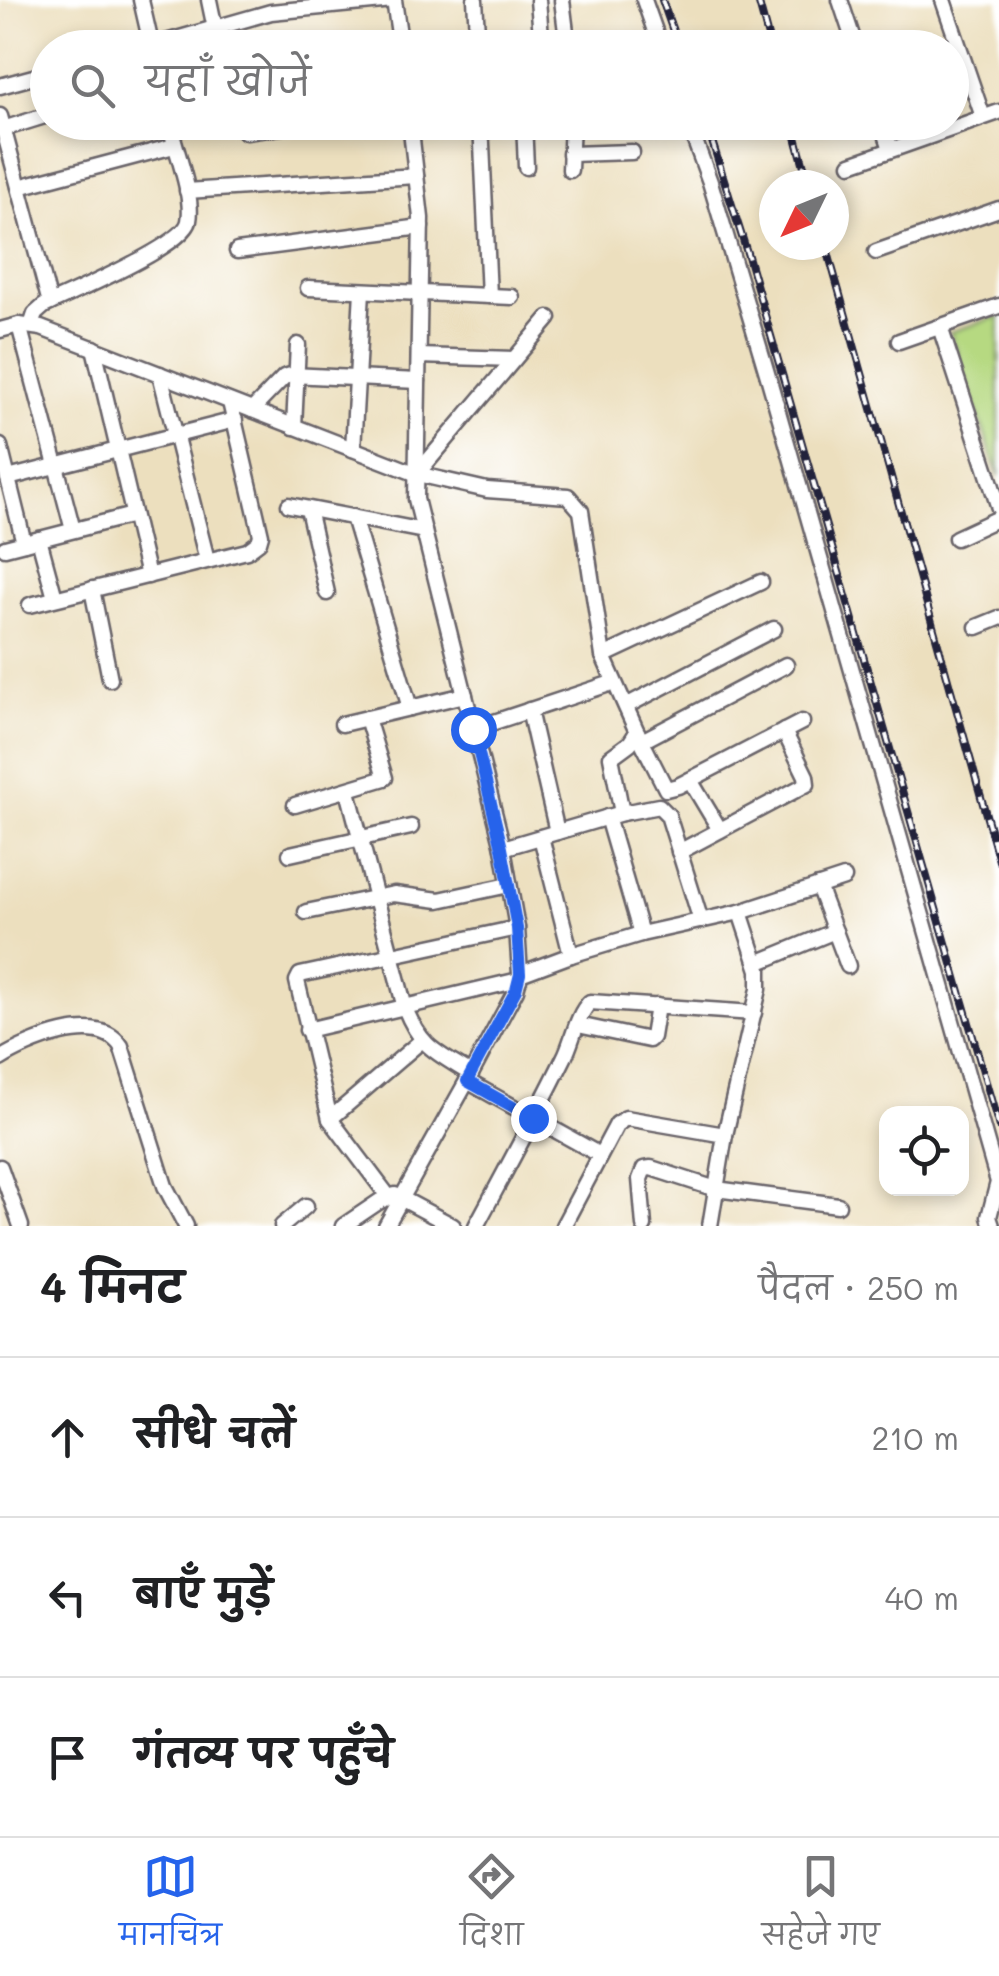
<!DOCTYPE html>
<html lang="hi">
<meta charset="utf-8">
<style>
:root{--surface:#fff;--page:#f6f6f6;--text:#202124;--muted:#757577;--line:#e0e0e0;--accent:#2563eb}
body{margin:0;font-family:Mali,"Playpen Sans Deva",sans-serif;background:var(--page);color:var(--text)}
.controls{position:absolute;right:30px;bottom:30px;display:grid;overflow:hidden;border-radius:20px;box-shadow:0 5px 15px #0003}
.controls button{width:90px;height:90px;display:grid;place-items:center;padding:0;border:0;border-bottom:2px solid var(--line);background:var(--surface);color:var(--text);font:50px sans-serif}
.compass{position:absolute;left:759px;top:170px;width:90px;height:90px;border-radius:50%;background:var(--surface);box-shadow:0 5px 15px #0003;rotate:227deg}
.stop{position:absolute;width:30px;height:30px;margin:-22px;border:8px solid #2563eb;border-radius:50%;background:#fff}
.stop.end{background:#2563eb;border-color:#fff;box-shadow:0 2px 10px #0008}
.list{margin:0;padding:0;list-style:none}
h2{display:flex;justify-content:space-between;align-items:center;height:130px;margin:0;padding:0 40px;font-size:42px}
h2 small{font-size:32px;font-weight:400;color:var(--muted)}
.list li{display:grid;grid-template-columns:65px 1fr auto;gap:30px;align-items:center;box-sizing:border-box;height:160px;padding:0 40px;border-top:2px solid var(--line)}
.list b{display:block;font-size:38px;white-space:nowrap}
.list em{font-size:32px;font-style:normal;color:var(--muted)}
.icon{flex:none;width:55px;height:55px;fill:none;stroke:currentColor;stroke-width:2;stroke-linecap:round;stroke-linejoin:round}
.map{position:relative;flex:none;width:999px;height:1226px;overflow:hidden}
.search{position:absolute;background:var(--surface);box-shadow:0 5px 15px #0003;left:30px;right:30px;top:30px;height:110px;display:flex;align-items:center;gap:25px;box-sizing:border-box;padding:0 35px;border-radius:55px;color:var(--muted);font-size:38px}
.sheet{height:610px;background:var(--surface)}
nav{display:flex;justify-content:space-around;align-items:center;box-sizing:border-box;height:140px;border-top:2px solid var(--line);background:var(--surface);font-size:28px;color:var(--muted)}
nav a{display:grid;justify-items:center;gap:5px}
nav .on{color:var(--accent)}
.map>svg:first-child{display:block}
</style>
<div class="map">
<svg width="999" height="1226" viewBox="0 0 999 1226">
<rect width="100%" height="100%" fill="#fff"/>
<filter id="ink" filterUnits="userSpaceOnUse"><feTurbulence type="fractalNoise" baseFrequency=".01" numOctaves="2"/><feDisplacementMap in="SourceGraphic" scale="20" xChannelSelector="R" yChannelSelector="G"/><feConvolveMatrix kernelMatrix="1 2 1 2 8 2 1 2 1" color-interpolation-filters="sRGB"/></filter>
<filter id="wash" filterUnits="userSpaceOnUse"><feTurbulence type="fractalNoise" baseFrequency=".0048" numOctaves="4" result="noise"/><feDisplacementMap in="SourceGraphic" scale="40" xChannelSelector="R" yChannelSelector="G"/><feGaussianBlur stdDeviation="2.25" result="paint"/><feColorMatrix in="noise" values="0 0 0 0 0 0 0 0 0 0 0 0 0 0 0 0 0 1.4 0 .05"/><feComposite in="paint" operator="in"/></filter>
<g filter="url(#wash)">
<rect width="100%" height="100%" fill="#ecdfbe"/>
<path fill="#b6d981" stroke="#6c7e5e" stroke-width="2.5" d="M999,316V477L950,332Z"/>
</g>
<g filter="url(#ink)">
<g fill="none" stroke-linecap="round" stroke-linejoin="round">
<defs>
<g id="street">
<path d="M141,0L152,48"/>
<path d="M209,0L219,48"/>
<path d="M394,0L401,48"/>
<path d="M475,0L478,48"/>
<path d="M538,0L542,48"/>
<path d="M562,0L568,48"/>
<path d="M644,0L661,48"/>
<path d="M840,0L856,48"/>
<path d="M943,0L983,117"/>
<path d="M152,46L271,12L393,0"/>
<path d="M592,48L600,46"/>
<path d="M0,86L48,73"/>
<path d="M0,116L50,303"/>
<path d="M233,122L246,132L314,122"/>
<path d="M481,122L489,296"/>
<path d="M524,122L526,167"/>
<path d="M688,122L710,182L769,380L998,1182L989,1217L992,1226"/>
<path d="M882,122L891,149"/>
<path d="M3,129L48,115"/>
<path d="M570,154L632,152"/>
<path d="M851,164L999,112"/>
<path d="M570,170L572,122"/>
<path d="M19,187L174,146"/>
<path d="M187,191L416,176"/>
<path d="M237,251L421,227"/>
<path d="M876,252L999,209"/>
<path d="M308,288L512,297"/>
<path d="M19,325L73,530"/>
<path d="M31,326L35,314L44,306C71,293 184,246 189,221C194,195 175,149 169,122"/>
<path d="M940,327L999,508"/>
<path d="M0,330L19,325L41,328L417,474L487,490L568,496L581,511L603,656L637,732L630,743L611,757L622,813"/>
<path d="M899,341L999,306"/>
<path d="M94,348L148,576"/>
<path d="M419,356L514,359"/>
<path d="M160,374L207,560"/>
<path d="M252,410L284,377L291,375L418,381"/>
<path d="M294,427L298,345"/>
<path d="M0,446L24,543"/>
<path d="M353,449L362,291"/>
<path d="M417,474L549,318"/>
<path d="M8,478L235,420"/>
<path d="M289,505L424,531"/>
<path d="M308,509L327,593"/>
<path d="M353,517L410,708"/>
<path d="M956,538L999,518"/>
<path d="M39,539L55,598"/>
<path d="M5,548L133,515"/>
<path d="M92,589L110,679"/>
<path d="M30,605L247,551L259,542L261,535L230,402"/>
<path d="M977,627L999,618"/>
<path d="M603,656L761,582"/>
<path d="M626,706L774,629"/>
<path d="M529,710L557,832"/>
<path d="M342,724L465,695"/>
<path d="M473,729L612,683"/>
<path d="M637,732L666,789L678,786L802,722"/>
<path d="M642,741L786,665"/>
<path d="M690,780L720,830"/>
<path d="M348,791L405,1008C421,1048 436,1052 471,1074"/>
<path d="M295,805L385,778L367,718"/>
<path d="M607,817L641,934"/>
<path d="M541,837L571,955"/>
<path d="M503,848L622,813L659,806L668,815L701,921"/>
<path d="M679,852L807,784L806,776L784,731"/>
<path d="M290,854L411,827"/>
<path d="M818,886L848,966"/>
<path d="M306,912L394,894L439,900L509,885"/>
<path d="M757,963L835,931"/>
<path d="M520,974L571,955L641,934L740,912L844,878"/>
<path d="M578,1025L649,1040L652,1037L657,1006"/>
<path d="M307,1030L519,980"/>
<path d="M0,1059C27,1042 98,1011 121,1046L165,1186L186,1226"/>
<path d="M467,1081L600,1155"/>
<path d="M330,1119L421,1041"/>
<path d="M725,1135L759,989V970L740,912"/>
<path d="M0,1167L21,1226"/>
<path d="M388,1196L330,1119L297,981L300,975L517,928"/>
<path d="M282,1226L306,1206"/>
<path d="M343,1226L380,1201L395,1195L453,1226"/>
<path d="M386,1226L471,1074L516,990L520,974L517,928L503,848L416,499L421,218L410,122"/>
<path d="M476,1226C506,1170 536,1115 564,1058C573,1041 576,1016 590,1002L754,1013"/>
<path d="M563,1226L617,1124L626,1118L725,1135L710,1226"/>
<path d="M644,1226L640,1179L644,1169L651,1168L716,1189L838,1205"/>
</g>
</defs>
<use href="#street" stroke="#696469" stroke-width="19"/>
<use href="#street" stroke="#fff" stroke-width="14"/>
<defs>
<g id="rail">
<path d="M662,0L679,48"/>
<path d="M758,0L771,48"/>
<path d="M706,122L748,256L999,1127"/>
<path d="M792,122L809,185"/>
<path d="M826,245L999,861"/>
</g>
</defs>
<use href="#rail" stroke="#22223b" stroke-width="8"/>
<use href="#rail" stroke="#fff" stroke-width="4" stroke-dasharray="11" stroke-linecap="butt"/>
</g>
</g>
<g fill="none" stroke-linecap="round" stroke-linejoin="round" filter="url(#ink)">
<path stroke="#2563eb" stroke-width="12" d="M473,729L502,848L517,928L520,974L516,990L467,1081L533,1118"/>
</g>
</svg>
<div class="controls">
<button><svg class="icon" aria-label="locate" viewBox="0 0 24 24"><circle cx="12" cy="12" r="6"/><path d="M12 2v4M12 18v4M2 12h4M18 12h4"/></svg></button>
</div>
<svg class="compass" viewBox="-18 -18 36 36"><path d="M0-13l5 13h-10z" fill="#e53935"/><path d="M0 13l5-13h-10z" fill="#757577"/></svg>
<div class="stop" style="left:473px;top:729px"></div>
<div class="stop end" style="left:533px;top:1118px"></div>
<div class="search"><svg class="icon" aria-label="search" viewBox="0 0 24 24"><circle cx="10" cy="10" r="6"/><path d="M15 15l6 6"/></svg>यहाँ खोजें</div>
</div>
<section class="sheet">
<h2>4 मिनट<small>पैदल · 250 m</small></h2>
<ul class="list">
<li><svg class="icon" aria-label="ahead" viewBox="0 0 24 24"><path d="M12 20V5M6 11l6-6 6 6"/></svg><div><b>सीधे चलें</b></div><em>210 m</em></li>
<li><svg class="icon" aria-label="left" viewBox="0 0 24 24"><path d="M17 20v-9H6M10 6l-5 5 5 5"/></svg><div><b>बाएँ मुड़ें</b></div><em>40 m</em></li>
<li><svg class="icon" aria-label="arrive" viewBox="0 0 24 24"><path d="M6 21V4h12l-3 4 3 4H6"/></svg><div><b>गंतव्य पर पहुँचे</b></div></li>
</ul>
</section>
<nav>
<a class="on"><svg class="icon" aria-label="map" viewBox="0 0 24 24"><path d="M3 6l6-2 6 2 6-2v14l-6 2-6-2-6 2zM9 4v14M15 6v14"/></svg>मानचित्र</a>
<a><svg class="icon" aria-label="directions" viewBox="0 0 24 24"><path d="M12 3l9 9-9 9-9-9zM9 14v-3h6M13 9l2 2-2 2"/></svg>दिशा</a>
<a><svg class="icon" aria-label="saved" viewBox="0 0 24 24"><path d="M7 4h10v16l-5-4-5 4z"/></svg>सहेजे गए</a>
</nav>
